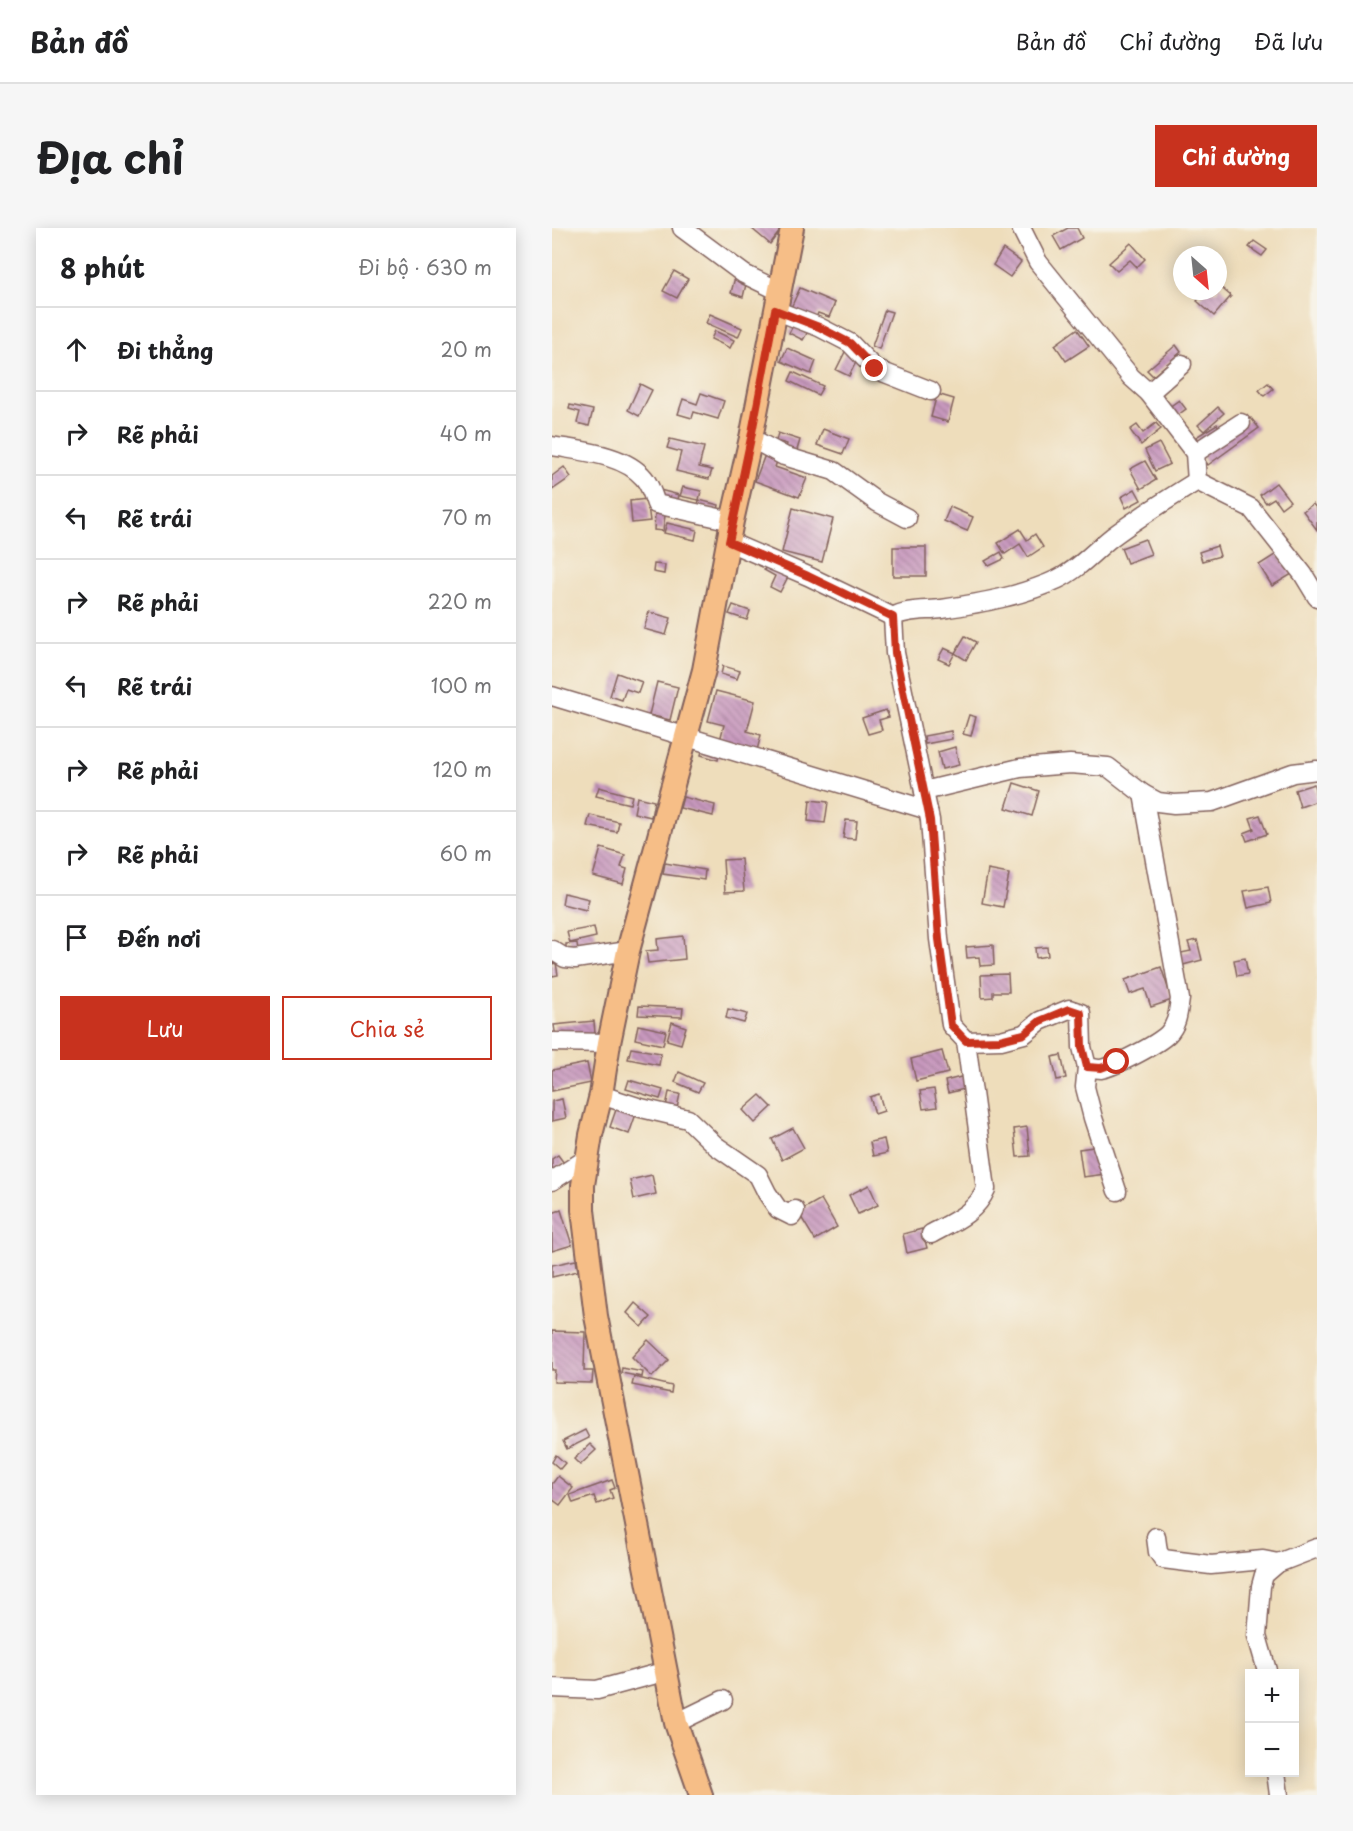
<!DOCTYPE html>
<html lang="vi">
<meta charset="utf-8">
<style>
:root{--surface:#fff;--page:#f6f6f6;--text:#202124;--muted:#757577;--line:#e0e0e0;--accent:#c8321e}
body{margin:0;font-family:"Playpen Sans",sans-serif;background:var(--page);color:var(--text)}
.controls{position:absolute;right:18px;bottom:18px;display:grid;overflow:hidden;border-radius:0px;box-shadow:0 3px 15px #0003}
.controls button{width:54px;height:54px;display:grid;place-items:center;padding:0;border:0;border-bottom:2px solid var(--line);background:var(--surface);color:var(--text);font:30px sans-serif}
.compass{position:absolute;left:621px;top:18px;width:54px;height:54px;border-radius:50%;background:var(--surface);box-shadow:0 3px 15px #0003;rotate:153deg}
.stop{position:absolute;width:18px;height:18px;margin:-14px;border:4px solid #c8321e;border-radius:50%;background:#fff}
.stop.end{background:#c8321e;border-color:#fff;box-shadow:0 2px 6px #0008}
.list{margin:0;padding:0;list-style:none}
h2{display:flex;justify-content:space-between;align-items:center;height:78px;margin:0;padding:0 24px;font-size:26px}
h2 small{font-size:20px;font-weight:400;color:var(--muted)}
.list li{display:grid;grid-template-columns:39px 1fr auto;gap:18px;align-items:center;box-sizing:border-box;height:84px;padding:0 24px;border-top:2px solid var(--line)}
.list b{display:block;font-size:22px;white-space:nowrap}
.list em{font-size:20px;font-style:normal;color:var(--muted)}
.actions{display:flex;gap:12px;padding:18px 24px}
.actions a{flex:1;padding:14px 0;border:2px solid var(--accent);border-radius:0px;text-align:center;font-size:21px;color:var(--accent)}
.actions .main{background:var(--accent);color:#fff}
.icon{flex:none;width:33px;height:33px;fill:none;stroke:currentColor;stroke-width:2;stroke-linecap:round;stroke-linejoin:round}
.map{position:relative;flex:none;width:765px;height:1567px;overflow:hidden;border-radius:0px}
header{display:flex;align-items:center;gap:36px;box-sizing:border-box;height:84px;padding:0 30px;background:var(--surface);border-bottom:2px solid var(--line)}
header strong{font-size:28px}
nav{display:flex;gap:33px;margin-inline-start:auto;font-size:21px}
.intro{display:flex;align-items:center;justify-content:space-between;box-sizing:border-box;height:144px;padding:0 36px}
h1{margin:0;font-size:42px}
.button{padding:15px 27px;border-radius:0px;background:var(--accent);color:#fff;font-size:21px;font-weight:700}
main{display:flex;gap:36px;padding:0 36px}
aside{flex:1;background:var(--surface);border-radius:0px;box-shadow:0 3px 15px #0003}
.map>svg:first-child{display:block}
</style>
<header>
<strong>Bản đồ</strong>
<nav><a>Bản đồ</a><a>Chỉ đường</a><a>Đã lưu</a></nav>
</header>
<div class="intro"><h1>Địa chỉ</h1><a class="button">Chỉ đường</a></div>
<main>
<aside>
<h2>8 phút<small>Đi bộ · 630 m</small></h2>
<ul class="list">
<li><svg class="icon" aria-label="ahead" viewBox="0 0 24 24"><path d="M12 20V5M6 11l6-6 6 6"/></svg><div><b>Đi thẳng</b></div><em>20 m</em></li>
<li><svg class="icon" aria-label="right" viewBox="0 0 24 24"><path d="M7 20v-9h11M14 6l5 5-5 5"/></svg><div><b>Rẽ phải</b></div><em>40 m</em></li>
<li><svg class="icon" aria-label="left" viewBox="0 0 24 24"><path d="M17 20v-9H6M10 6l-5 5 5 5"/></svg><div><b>Rẽ trái</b></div><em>70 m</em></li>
<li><svg class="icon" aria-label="right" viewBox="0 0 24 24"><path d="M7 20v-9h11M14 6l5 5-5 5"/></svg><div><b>Rẽ phải</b></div><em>220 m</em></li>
<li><svg class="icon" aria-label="left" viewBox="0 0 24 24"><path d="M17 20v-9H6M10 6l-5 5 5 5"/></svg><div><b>Rẽ trái</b></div><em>100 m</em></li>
<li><svg class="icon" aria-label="right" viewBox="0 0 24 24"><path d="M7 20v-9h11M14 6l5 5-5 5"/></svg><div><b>Rẽ phải</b></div><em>120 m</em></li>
<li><svg class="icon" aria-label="right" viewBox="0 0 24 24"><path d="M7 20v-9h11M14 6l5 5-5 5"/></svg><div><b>Rẽ phải</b></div><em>60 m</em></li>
<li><svg class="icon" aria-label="arrive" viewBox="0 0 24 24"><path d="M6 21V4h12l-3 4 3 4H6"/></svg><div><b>Đến nơi</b></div></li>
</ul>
<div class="actions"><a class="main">Lưu</a><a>Chia sẻ</a></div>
</aside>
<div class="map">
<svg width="765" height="1567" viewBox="0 0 765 1567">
<defs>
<pattern id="building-back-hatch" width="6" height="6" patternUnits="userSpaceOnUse" patternTransform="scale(1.5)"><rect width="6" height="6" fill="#c899be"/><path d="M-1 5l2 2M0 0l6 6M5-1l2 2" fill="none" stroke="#a47c9b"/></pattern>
</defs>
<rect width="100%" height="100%" fill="#f7f3e8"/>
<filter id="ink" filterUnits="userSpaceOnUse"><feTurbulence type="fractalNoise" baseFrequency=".0167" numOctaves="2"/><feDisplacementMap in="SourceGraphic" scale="12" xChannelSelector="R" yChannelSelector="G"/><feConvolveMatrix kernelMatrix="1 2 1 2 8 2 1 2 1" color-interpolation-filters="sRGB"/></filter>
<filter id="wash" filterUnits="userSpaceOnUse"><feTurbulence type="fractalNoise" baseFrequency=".008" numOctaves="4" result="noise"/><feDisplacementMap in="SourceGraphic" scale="24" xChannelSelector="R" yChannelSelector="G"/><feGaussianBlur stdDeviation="1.35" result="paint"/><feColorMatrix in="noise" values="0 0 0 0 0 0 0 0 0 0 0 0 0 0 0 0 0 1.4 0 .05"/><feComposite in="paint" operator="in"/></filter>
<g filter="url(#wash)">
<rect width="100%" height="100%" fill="#edb"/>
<g id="blocks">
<g fill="url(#building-back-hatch)">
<path d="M199,0H225L228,3L218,16Z"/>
<path d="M516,0H525L530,10L509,22L501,8Z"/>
<path d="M702,13L715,22L710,28L697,19Z"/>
<path d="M579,15L593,31L585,39L578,32L565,43L557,35Z"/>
<path d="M451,21L469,34L458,49L441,37Z"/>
<path d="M122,43L136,51L125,70L111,63Z"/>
<path d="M183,49L195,52L191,69L179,65Z"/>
<path d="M666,57L679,68L662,88L645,73L653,63H666Z"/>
<path d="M248,60L283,75L277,89L266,85L262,95L237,84Z"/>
<path d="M333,82L340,84L327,121L320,118Z"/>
<path d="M158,86L190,100L186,109L154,95Z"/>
<path d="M241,98L255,105L251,112L237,105Z"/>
<path d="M525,101L537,118L514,133L503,117Z"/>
<path d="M163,103L182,112L178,120L159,111Z"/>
<path d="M624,117L629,124L601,148L595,142Z"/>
<path d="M235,120L264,133L259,146L229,133Z"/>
<path d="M294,122L307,128L297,148L284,142Z"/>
<path d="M241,144L271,158L266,167L237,153Z"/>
<path d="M716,155L721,161L712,168L707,162Z"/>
<path d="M88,156L100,162L87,188L76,182Z"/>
<path d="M149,165L172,173L166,191L142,184L140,190L126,186L131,171L145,176Z"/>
<path d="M385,166L402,171L396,194L379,189Z"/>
<path d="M627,172L634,181L623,189L616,180Z"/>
<path d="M18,177L41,182L37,198L25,195L28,184L17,181Z"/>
<path d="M666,179L672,185L652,203L646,197Z"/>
<path d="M699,190L707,200L656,237L649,226Z"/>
<path d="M604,195L609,201L589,217L578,202L585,197L591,205Z"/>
<path d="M665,196L670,204L649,217L644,209Z"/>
<path d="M271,201L297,211L291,226L265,217Z"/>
<path d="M226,205L248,212L243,229L233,226L235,216L224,213Z"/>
<path d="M118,211L152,219L147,239L160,242L157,251L124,243L129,224L115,220Z"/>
<path d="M607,215L618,236L603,243L593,222Z"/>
<path d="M214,224L227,228L223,239L255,250L247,269L203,253Z"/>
<path d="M593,233L604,252L589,261L578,241Z"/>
<path d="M12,239L19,249L0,262V248Z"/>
<path d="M724,255L738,273L729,280L722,270L714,275L708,267Z"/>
<path d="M131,259L149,263L147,272L167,277L166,282L146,278L147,272L128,268Z"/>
<path d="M583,261L589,272L574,280L569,269Z"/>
<path d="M108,262L127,267L125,275L106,270Z"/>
<path d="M95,271L98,293L80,295L78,273Z"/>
<path d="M761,276L765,281V302L751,283Z"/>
<path d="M398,279L421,289L415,303L392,293Z"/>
<path d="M241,280L281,291L270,334L230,324Z"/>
<path d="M103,286L113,287L111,303L102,302Z"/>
<path d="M115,295L145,302L143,312L112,305Z"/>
<path d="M468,301L475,312L483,306L491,319L476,329L468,316L453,326L446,315Z"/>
<path d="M593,311L599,326L575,335L569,320Z"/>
<path d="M665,318L668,328L650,333L647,324Z"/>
<rect x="341" y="319" width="33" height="29"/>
<path d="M449,324L452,331L437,338L433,333Z"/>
<path d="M726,325L740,346L720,358L707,337Z"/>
<path d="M217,334L238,345L228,364L218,359L223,348L212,342Z"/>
<path d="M102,336L113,337L112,346L101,344Z"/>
<path d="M181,377L198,383L195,392L177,386Z"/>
<path d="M97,384L119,390L114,407L92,401Z"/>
<path d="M413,408L424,414L414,432L403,425L397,436L386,431L392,420L403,425Z"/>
<path d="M171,438L188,443L185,451L169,446Z"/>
<path d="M65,445L90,454L86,465L74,461L70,472L58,468Z"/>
<path d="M105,454L126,459L118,492L97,487Z"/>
<path d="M164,463L203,473L195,503L209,507L204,526L167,516L172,497L156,493Z"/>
<path d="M334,482L337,489L327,492L330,502L316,506L310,490Z"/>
<path d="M417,487L424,489L419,508L411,506Z"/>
<path d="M399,503L400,511L373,516L372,508Z"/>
<path d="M151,519L168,523L166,532L149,527Z"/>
<path d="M403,519L407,537L390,541L386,524Z"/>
<path d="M462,555L487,563L480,588L454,580Z"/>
<path d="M762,556L765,573L748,579L743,562Z"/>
<path d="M47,559L80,568L78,576L44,568Z"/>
<path d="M85,569L102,573L99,589L82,585Z"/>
<path d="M131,569L163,577L161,588L128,580Z"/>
<path d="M258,572L276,574L273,595L256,593Z"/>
<path d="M38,587L67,594L65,604L35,598Z"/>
<path d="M708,587L715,606L695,613L692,605L702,601L698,590Z"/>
<path d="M294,592L305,593L303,611L291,610Z"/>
<path d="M49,620L73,627L69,639L75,641L71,656L41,648Z"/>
<path d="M189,631L192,663L173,664L171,632Z"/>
<path d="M113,635L153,642L152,652L111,646Z"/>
<path d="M436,642L457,646L451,679L430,675Z"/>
<path d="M716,659L719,675L696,680L692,663Z"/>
<path d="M12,665L37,671L34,682L10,676Z"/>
<path d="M42,699L44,709L18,715L15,704Z"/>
<path d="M131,708L133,731L96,735L94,723L106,722L105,711Z"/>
<path d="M645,712L650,732L631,737L629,725L639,723L636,714Z"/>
<path d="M25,715L26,724L14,725V716Z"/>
<path d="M441,717L442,737L428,738L427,729L415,730L414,719Z"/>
<path d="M495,719L496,728L484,730L483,720Z"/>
<path d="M693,730L696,746L685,748L682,732Z"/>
<path d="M4,735L6,747L0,748V736Z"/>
<path d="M609,739L620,772L599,779L593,761L578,766L573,752Z"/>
<path d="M456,746L457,764H441V769L430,770L429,747Z"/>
<path d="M87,778L131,780L130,789L86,787Z"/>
<path d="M176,781L195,786L192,795L174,790Z"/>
<path d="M42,793L43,806L4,810L2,797Z"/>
<path d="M120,794L134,799L129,816L115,812Z"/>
<path d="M86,797L114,803L111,817L83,811Z"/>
<path d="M79,820L109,825L107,837L76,831Z"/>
<path d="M390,823L396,845L364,853L359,831Z"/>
<path d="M509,827L514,850L505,852L500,829Z"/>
<path d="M35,835L39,855L0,863V842Z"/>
<path d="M127,844L151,855L146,864L123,854Z"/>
<path d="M413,848L416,860L396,865L393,853Z"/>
<path d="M77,852L111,862L108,871L74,861Z"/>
<path d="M382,861L385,879L371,881L368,863Z"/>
<path d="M117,864L128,866L124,885L113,883Z"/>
<path d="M327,866L332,883L323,886L318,869Z"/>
<path d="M208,867L220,879L203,895L191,882Z"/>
<path d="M10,871L14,890L0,893V873Z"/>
<path d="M66,876L85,883L77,906L58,899Z"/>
<path d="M475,899L478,928L465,929L462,901Z"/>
<path d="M241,900L252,920L230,932L220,911Z"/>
<path d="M332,911L335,925L321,928L318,914Z"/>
<path d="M549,918L553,946L531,949L527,921Z"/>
<path d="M6,927L12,935L0,943V931Z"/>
<path d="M100,947L104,966L82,971L78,952Z"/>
<path d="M317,957L326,977L306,986L297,967Z"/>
<path d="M269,971L285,999L263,1012L246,984Z"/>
<path d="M9,982L20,1017L0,1023V985Z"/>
<path d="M370,1001L375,1020L355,1025L351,1006Z"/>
<path d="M24,1032L26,1043L0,1049V1037Z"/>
<path d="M83,1075L99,1089L90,1099L75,1085Z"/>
<path d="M0,1103L33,1104L32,1143H41L40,1155L2,1154L3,1142H0Z"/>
<path d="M96,1112L117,1132L100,1149L80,1129Z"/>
<path d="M70,1140L91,1144L90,1149L69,1145Z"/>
<path d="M82,1149L120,1158L119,1165L80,1157Z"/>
<path d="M33,1202L37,1210L15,1221L11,1213Z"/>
<path d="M38,1216L44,1222L28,1237L22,1231Z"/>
<path d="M4,1227L13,1235L8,1241L0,1234Z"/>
<path d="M6,1248L21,1260L8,1277L0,1271V1256Z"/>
<path d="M60,1252L63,1260L58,1262L61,1270L45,1276L42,1268L21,1275L18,1267Z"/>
</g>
</g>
</g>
<g filter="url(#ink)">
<use href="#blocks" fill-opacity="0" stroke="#83625d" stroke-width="1.5"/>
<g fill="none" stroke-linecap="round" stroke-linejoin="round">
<defs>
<g id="minor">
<path d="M130,0L192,46L227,63"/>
<path d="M469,0L486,34L579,149L597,165L643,225L645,253L699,280L751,346L765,369"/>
<path d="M223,82L267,99L298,115L323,141L379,163"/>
<path d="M597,165L630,136"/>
<path d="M199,210L232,228L282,243L325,274L355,290"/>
<path d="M0,218C28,223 72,226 92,250C98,257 101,267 104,276L180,293"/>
<path d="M643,225L689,195"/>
<path d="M177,314L256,348L341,389"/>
<path d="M0,468L376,582"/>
<path d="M372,563L468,540L518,536L556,539L591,566L606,574L622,576L660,574L741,545L765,542"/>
<path d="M0,722L13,730L23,731L76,723"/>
<path d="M414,813L449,812L472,806L488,793L517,781L529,785L530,819L535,839L533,859L541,890L565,963"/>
<path d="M0,814L57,815"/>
<path d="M535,839C540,840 545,841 549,841C564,838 606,816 616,806C626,796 626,783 628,771L591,566"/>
<path d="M49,867L89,880L136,891L164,918L206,947L215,965L226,981L240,988L243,982"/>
<path d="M0,953L34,931"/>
<path d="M379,1006C401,994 424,985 434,961L414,813L399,797L387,711L378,592L343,425L341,389C354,381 375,383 390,381C429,375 470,368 506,351C527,341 542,323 560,309C587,289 616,271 645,253"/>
<path d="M604,1309L606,1324L611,1331L659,1337L711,1332L726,1335"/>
<path d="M716,1446L705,1408L709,1358L712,1347L726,1335L765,1320"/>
<path d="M0,1460L45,1462L115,1443"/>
<path d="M124,1495L171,1472"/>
<path d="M724,1544L727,1567"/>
</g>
<path id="major" d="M149,1567L124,1495L44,1088L31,982V957L39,907L49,867L57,815L76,723L152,442L180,293L199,210L240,0"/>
</defs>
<use href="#minor" stroke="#83625d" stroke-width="21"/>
<use href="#major" stroke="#83625d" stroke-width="26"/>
<use href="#minor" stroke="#fff" stroke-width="18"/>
<use href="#major" stroke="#f6be87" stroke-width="22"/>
</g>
</g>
<g fill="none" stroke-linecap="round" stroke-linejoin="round" filter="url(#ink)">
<path stroke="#c8321e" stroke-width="8" d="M323,141L298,115L267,99L223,82L199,210L177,314L256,348L341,389L343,425L378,592L387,711L399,797L414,813L448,812L472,806L488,793L517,781L529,785L530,819L535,839L549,840L565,834"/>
</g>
</svg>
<div class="controls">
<button>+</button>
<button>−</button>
</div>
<svg class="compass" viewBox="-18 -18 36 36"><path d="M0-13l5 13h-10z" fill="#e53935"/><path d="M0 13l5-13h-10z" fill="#757577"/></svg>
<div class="stop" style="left:565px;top:834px"></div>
<div class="stop end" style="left:323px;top:141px"></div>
</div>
</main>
